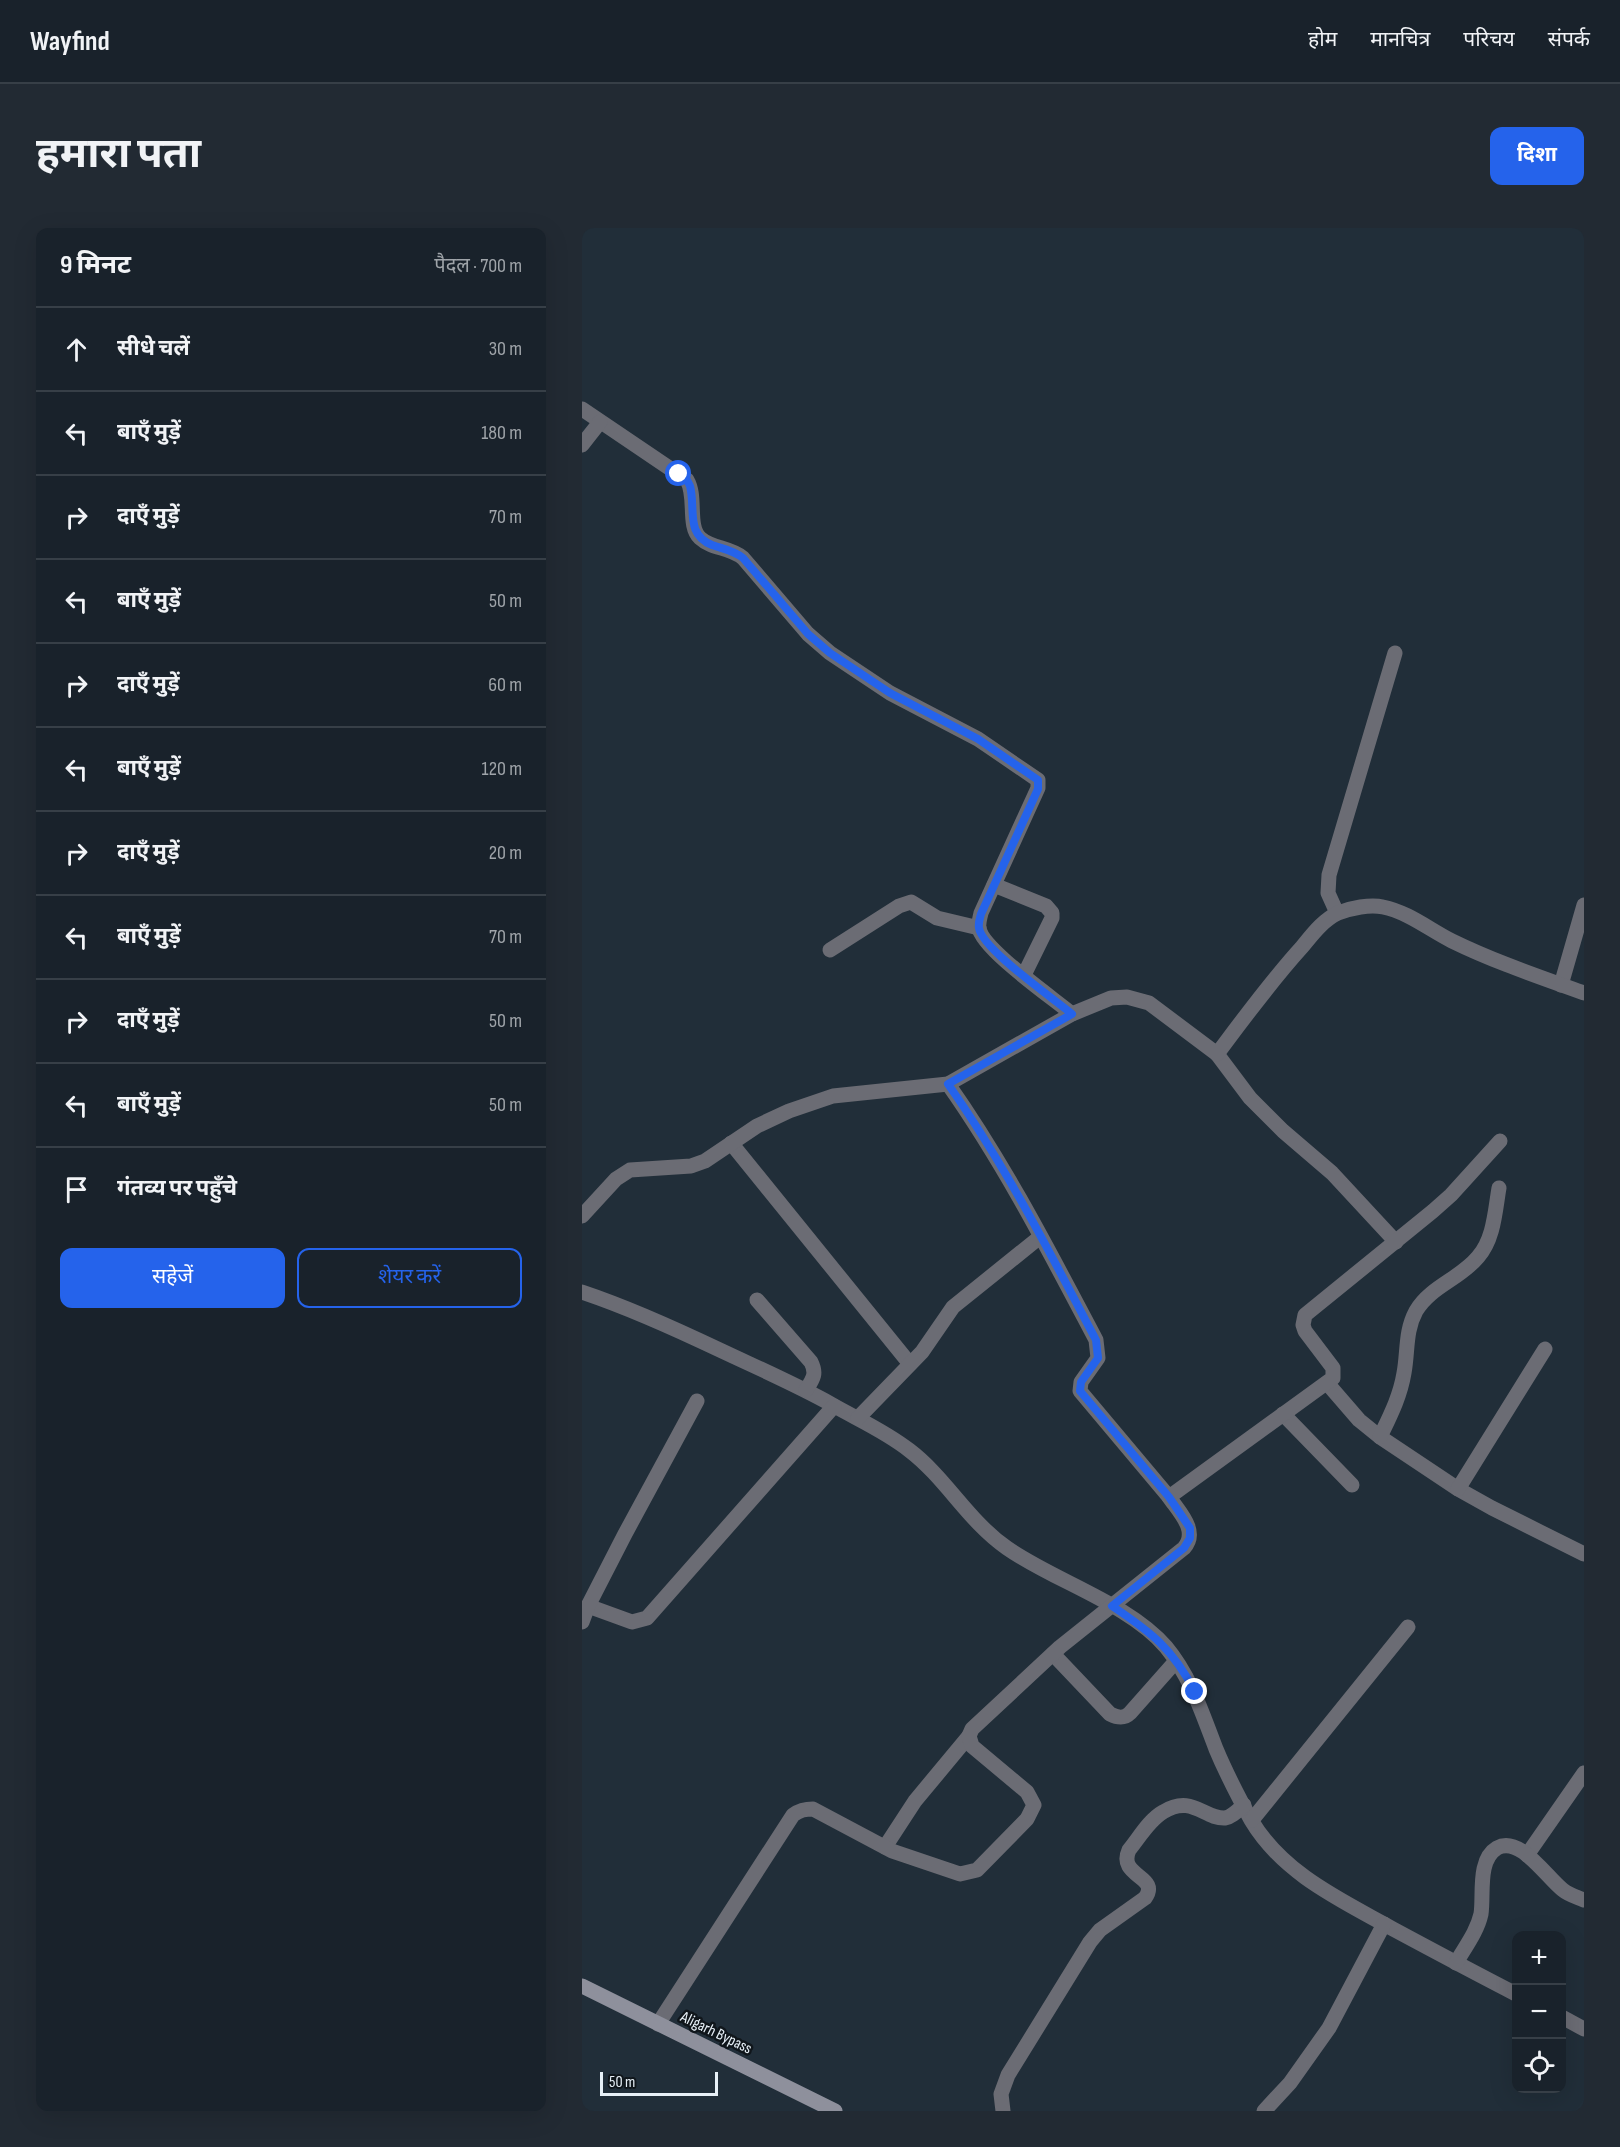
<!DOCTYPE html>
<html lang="hi">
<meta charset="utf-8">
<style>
:root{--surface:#19222b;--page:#222a33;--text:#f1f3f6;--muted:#9fa4a9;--line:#373f47;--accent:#2563eb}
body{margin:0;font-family:"Sofia Sans Condensed","Noto Sans Devanagari",sans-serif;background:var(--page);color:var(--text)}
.controls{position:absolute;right:18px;bottom:18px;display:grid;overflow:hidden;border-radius:12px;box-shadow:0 6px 24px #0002}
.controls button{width:54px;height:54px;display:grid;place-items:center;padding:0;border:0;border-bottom:2px solid var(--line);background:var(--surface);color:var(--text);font:30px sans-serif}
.scale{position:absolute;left:18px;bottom:15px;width:118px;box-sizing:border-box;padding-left:6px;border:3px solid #e7f0f7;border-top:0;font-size:16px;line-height:21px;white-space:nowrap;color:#e7f0f7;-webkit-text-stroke:4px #10161b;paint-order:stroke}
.stop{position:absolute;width:18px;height:18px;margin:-14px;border:4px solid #2563eb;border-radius:50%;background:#fff}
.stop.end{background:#2563eb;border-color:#fff;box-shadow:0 2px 6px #0008}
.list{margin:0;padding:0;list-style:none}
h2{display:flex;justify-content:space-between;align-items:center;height:78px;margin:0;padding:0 24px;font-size:26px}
h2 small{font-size:20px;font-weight:400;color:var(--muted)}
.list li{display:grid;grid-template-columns:39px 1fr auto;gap:18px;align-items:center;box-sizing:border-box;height:84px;padding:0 24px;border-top:2px solid var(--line)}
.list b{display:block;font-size:22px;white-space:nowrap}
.list em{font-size:20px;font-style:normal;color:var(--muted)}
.actions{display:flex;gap:12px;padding:18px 24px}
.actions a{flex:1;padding:14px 0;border:2px solid var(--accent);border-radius:12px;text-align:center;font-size:21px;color:var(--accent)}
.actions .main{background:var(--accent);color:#fff}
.icon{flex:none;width:33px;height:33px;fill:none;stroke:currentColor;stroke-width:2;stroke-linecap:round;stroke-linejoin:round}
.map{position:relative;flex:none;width:1002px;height:1883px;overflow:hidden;border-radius:12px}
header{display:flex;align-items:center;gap:36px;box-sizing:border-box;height:84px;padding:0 30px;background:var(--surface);border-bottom:2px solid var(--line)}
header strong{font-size:28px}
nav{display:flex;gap:33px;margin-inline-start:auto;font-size:21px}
.intro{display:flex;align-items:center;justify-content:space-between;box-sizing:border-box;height:144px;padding:0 36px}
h1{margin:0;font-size:42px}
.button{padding:15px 27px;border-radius:12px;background:var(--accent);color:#fff;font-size:21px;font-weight:700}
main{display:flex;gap:36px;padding:0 36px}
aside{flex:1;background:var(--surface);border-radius:12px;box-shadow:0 6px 24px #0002}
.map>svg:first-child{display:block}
</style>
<header>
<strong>Wayfind</strong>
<nav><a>होम</a><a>मानचित्र</a><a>परिचय</a><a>संपर्क</a></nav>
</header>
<div class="intro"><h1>हमारा पता</h1><a class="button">दिशा</a></div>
<main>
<aside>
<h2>9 मिनट<small>पैदल · 700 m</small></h2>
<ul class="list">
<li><svg class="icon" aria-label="ahead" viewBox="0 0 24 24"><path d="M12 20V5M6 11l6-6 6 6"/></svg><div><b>सीधे चलें</b></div><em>30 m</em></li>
<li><svg class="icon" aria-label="left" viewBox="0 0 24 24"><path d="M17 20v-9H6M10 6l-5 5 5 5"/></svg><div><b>बाएँ मुड़ें</b></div><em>180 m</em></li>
<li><svg class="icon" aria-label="right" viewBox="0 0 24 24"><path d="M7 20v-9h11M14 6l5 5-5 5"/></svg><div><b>दाएँ मुड़ें</b></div><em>70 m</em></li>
<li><svg class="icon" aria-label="left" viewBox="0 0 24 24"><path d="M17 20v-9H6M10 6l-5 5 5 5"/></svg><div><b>बाएँ मुड़ें</b></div><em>50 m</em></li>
<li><svg class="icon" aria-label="right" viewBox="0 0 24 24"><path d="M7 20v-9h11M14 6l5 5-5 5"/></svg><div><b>दाएँ मुड़ें</b></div><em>60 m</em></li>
<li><svg class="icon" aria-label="left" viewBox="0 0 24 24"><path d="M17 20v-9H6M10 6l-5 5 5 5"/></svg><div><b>बाएँ मुड़ें</b></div><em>120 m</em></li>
<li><svg class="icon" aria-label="right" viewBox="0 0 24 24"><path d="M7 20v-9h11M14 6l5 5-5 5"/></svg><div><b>दाएँ मुड़ें</b></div><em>20 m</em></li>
<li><svg class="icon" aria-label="left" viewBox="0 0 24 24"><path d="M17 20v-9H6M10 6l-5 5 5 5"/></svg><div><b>बाएँ मुड़ें</b></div><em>70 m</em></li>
<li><svg class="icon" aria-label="right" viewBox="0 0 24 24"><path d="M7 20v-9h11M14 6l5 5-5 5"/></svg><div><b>दाएँ मुड़ें</b></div><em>50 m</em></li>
<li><svg class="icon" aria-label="left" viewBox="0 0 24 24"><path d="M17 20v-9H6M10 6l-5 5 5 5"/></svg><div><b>बाएँ मुड़ें</b></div><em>50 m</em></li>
<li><svg class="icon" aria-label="arrive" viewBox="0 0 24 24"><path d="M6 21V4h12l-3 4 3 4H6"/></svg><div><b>गंतव्य पर पहुँचे</b></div></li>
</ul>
<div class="actions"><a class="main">सहेजें</a><a>शेयर करें</a></div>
</aside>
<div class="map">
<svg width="1002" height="1883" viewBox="0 0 1002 1883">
<rect width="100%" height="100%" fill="#212e39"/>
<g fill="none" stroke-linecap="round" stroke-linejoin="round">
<g stroke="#6b6c74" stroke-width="15">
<path d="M0,181L105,252C115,269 105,298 118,310C130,321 148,319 161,330L226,406L248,425L308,465L396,511L456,552V560L399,685C398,690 396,695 397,700C400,721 471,770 490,786"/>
<path d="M0,217L18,194"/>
<path d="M412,657L464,678L470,685V690L442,747"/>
<path d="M755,685L746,665L747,647L813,425"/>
<path d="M248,722L317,678L329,674L355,690L397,700"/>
<path d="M979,757L1002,677"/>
<path d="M635,826L668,870L701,903L750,945L814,1014"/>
<path d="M366,856C423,937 468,1025 514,1112L516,1130L499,1154L498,1163L587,1269"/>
<path d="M149,915L328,1136"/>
<path d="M0,988L34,951L48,942L109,938L123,933L175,898L207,883L251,868L366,856L490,786L529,770L545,769L567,775L635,826C662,790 689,753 720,719C730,707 741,692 756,685C769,680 788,676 801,679C826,684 848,702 870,713C913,734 958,749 1002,765"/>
<path d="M0,1064C48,1080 94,1101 140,1123C176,1140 213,1156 249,1176C275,1191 303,1203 327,1222C364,1250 386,1293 425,1320C472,1353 546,1375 584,1419C609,1449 620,1485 634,1521C644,1545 657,1570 669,1592C701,1646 759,1672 811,1701C852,1723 893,1745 934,1766"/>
<path d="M175,1072L229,1134C235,1146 231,1151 224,1162"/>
<path d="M745,1155L777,1192L798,1209L876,1261L910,1280L1002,1326"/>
<path d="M701,1186L770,1257"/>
<path d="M276,1190L340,1124L371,1079L458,1009"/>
<path d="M798,1209C808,1188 818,1169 822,1145C826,1124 823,1103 834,1083C849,1058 878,1051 896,1029C912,1011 913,983 917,960"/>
<path d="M876,1261L963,1121"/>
<path d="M6,1378L50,1394L65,1390L252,1178"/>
<path d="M0,1394L6,1378L43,1306L115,1173"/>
<path d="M471,1426L528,1486C536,1490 542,1491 548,1485L594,1433"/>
<path d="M670,1592L826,1399"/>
<path d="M303,1619L333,1573L387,1508"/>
<path d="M945,1627L1002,1545"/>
<path d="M874,1735C883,1719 895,1704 899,1686C902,1667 895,1632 915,1620C938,1607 965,1650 981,1662C987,1667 995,1669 1002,1672"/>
<path d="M980,1789L1002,1801"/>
<path d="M76,1796L211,1587C218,1582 223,1581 231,1581L310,1623L378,1646L395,1642L445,1591L452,1577L445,1564L390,1518L387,1508L390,1501L478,1419L602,1320C617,1303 597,1284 587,1269L751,1150V1140L723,1103L721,1097L723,1087L851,983L869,967L918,913"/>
<path d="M421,1883L419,1866L426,1847L508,1714L518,1702L563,1670C579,1648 535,1649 547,1622C557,1610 567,1592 581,1584C610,1566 622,1591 643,1590C650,1589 656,1582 662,1577"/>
<path d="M682,1883L708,1855L747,1800L802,1696"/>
</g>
<path stroke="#8e909c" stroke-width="15" d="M0,1758L253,1883"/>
</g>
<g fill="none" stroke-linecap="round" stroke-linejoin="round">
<path stroke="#2563eb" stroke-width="8" d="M97,246L105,252L108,258C114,281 103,306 130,317C141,321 151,322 161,330L226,406L248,425L308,465L396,511L456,552V561L399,686C398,690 396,695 397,700C400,721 471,770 490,786L366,856C423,937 468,1025 514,1112L516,1130L499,1154L498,1163L587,1269L608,1300V1310L602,1320L530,1378C569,1404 591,1421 613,1464"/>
</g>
<g text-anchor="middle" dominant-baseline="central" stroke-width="5" stroke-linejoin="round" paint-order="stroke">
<g font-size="16" fill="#e7f0f7" stroke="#10161b">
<text transform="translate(134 1805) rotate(26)">Aligarh Bypass</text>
</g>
</g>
</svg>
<div class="controls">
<button>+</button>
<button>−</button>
<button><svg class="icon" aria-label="locate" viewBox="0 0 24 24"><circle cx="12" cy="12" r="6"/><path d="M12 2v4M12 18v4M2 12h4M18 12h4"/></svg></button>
</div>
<div class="scale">50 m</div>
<div class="stop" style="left:97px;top:246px"></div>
<div class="stop end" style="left:613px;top:1464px"></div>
</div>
</main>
